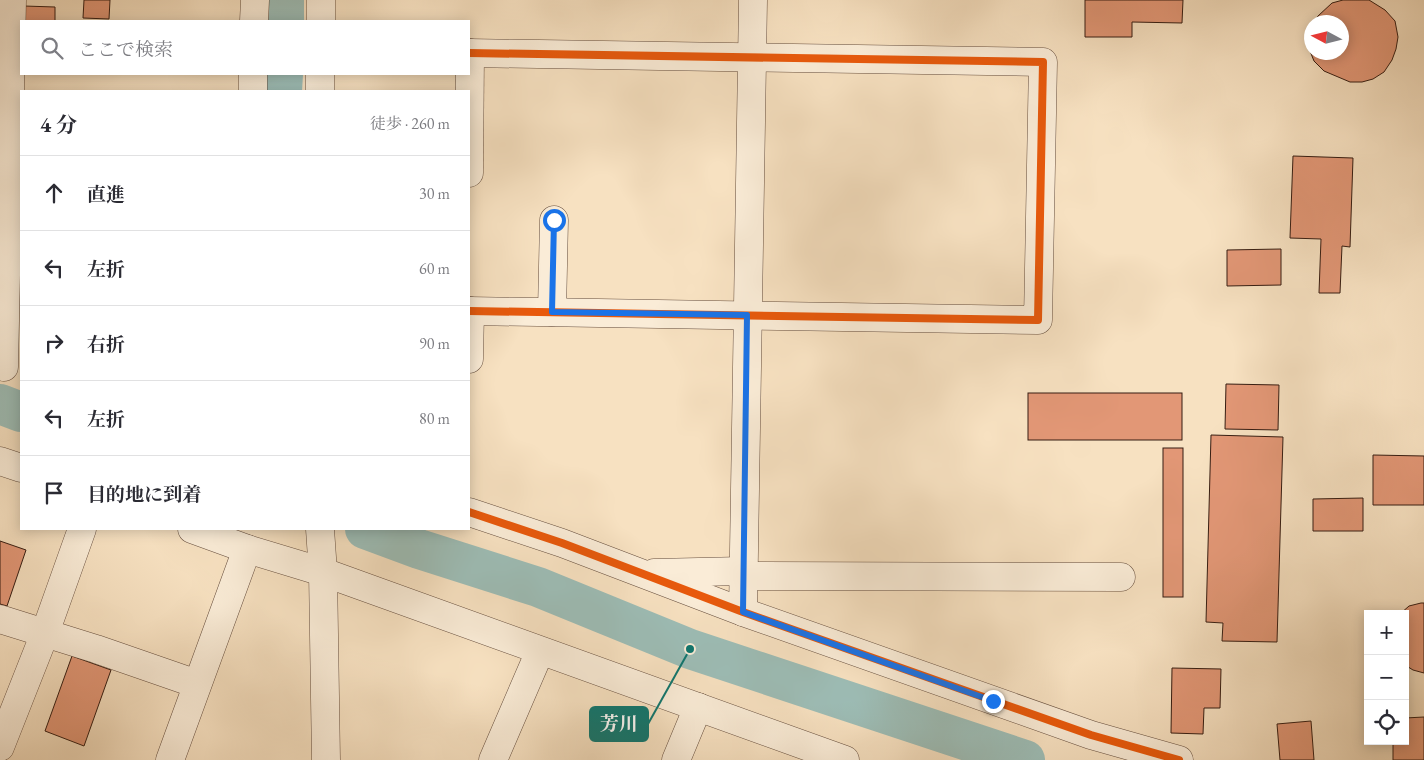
<!DOCTYPE html>
<html lang="ja">
<meta charset="utf-8">
<style>
:root{--surface:#fff;--page:#f7f7f7;--text:#2b2b33;--muted:#7c7c81;--line:#e1e1e2}
body{margin:0;font-family:"EB Garamond","Noto Serif JP",serif;background:var(--page);color:var(--text)}
.controls{position:absolute;right:15px;bottom:15px;display:grid;overflow:hidden;border-radius:0px;box-shadow:0 2px 12px #0003}
.controls button{width:45px;height:45px;display:grid;place-items:center;padding:0;border:0;border-bottom:1px solid var(--line);background:var(--surface);color:var(--text);font:25px sans-serif}
.compass{position:absolute;left:1304px;top:15px;width:45px;height:45px;border-radius:50%;background:var(--surface);box-shadow:0 2px 12px #0003;rotate:277deg}
.stop{position:absolute;width:15px;height:15px;margin:-11px;border:4px solid #1a73e8;border-radius:50%;background:#fff}
.stop.end{background:#1a73e8;border-color:#fff;box-shadow:0 1px 5px #0008}
.list{margin:0;padding:0;list-style:none}
h2{display:flex;justify-content:space-between;align-items:center;height:65px;margin:0;padding:0 20px;font-size:21px}
h2 small{font-size:16px;font-weight:400;color:var(--muted)}
.list li{display:grid;grid-template-columns:32px 1fr auto;gap:15px;align-items:center;box-sizing:border-box;height:75px;padding:0 20px;border-top:1px solid var(--line)}
.list b{display:block;font-size:19px;white-space:nowrap}
.list em{font-size:16px;font-style:normal;color:var(--muted)}
.icon{flex:none;width:28px;height:28px;fill:none;stroke:currentColor;stroke-width:2;stroke-linecap:round;stroke-linejoin:round}
.map{position:relative;flex:none;width:1424px;height:760px;overflow:hidden}
.search{position:absolute;background:var(--surface);box-shadow:0 2px 12px #0003;left:20px;top:20px;width:450px;height:55px;display:flex;align-items:center;gap:12px;box-sizing:border-box;padding:0 18px;border-radius:0px;color:var(--muted);font-size:19px}
.panel{position:absolute;background:var(--surface);box-shadow:0 2px 12px #0003;left:20px;top:90px;width:450px;height:440px;border-radius:0px}
.map>svg:first-child{display:block}
</style>
<div class="map">
<svg width="1424" height="760" viewBox="0 0 1424 760">
<rect width="100%" height="100%" fill="#f7e1c1"/>
<filter id="stains"><feTurbulence type="fractalNoise" baseFrequency=".004" numOctaves="4"/><feColorMatrix values="0 0 0 0 .2 0 0 0 0 .09 0 0 0 0 .02 0 0 0 .5 -.17"/></filter>
<radialGradient id="worn" r=".72"><stop offset=".6" stop-color="#630" stop-opacity="0"/><stop offset="1" stop-color="#630" stop-opacity=".3"/></radialGradient>
<g fill="none" stroke-linecap="round" stroke-linejoin="round">
<g stroke="#9dbdb6" stroke-width="40">
<path d="M284,21V0"/>
<path d="M282,91L283,74"/>
<path d="M0,404L21,412"/>
<path d="M365,529L419,549L538,587L690,649L1025,760"/>
</g>
</g>
<g fill="#e29776" stroke="#361d12">
<path d="M84,0H110L109,19L83,18Z"/>
<path d="M1085,0H1183L1182,23L1132,22V37H1085Z"/>
<path d="M1343,0H1369L1385,10L1395,21L1398,37L1396,49L1392,60L1384,72L1373,79L1362,82H1350L1324,71L1314,61L1308,46L1312,27V52H1342V22H1314L1318,16L1332,3Z"/>
<path d="M24,6L55,7V21H23Z"/>
<path d="M1293,156L1353,158L1350,247L1342,246L1340,293H1319L1321,239L1290,238Z"/>
<path d="M1281,249V285L1227,286V250Z"/>
<path d="M1226,384L1279,385L1278,430L1225,429Z"/>
<rect x="1028" y="393" width="154" height="47"/>
<path d="M1211,435L1283,437L1277,642L1222,641L1223,623L1206,622Z"/>
<rect x="1163" y="448" width="20" height="149"/>
<path d="M1373,455L1424,456V505H1373Z"/>
<path d="M1363,498V531H1313V499Z"/>
<path d="M0,541L26,550L7,606L0,604Z"/>
<path d="M1421,603H1424V673L1413,670L1405,665V614H1400L1409,606Z"/>
<path d="M72,656L111,670L84,746L45,731Z"/>
<path d="M1172,668L1221,669L1220,708H1204L1203,734L1171,733Z"/>
<path d="M1424,717V760H1393V741H1405V718Z"/>
<path d="M1311,721L1314,760H1280L1277,724Z"/>
</g>
<g fill="none" stroke-linecap="round" stroke-linejoin="round">
<defs>
<g id="minor">
<path d="M254,21L255,0"/>
<path d="M321,21V0"/>
<path d="M469,53L1043,62L1038,320L469,311"/>
<path d="M253,91V74"/>
<path d="M320,91V74"/>
<path d="M469,173L470,53"/>
<path d="M552,312L554,220"/>
<path d="M469,359L470,311"/>
<path d="M4,367L12,0"/>
<path d="M0,461L21,468"/>
<path d="M469,512L562,543L743,612L1091,735L1179,760"/>
<path d="M192,529L247,549L323,572L845,760"/>
<path d="M320,529L323,572L326,760"/>
<path d="M654,573L743,571"/>
<path d="M743,576L1121,577"/>
<path d="M743,612L753,0"/>
<path d="M0,619L96,649L197,684"/>
<path d="M0,747L45,633L82,529"/>
<path d="M170,760L247,549"/>
<path d="M493,760L540,651"/>
<path d="M676,760L698,707"/>
</g>
</defs>
<use href="#minor" stroke="#664e3e" stroke-width="29"/>
<use href="#minor" stroke="#faecd7" stroke-width="28"/>
<defs>
<g id="cycleway">
<path d="M469,53L1043,62L1038,320L469,311"/>
<path d="M469,512L562,543L743,612L1091,735L1179,760"/>
</g>
</defs>
<use href="#cycleway" stroke="#faecd7" stroke-width="11"/>
<use href="#cycleway" stroke="#e8590c" stroke-width="8"/>
</g>
<g fill="none" stroke-linecap="round" stroke-linejoin="round">
<path stroke="#1a73e8" stroke-width="6" d="M554,220L552,312L747,315L743,612L993,701"/>
</g>
<path fill="none" stroke="#0f766e" stroke-width="2" d="M690 649L648 724"/>
<circle fill="#0f766e" stroke="#faecd7" stroke-width="2" cx="690" cy="649" r="5"/>
<rect fill="#0f766e" stroke="#0f766e" stroke-width="2" x="590" y="707" width="58" height="34" rx="5"/>
<g font-size="19" text-anchor="middle" font-weight="bold" fill="#fff">
<text x="619" y="730">芳川</text>
</g>
<rect width="100%" height="100%" filter="url(#stains)"/>
<rect width="100%" height="100%" fill="url(#worn)"/>
</svg>
<div class="controls">
<button>+</button>
<button>−</button>
<button><svg class="icon" aria-label="locate" viewBox="0 0 24 24"><circle cx="12" cy="12" r="6"/><path d="M12 2v4M12 18v4M2 12h4M18 12h4"/></svg></button>
</div>
<svg class="compass" viewBox="-18 -18 36 36"><path d="M0-13l5 13h-10z" fill="#e53935"/><path d="M0 13l5-13h-10z" fill="#7c7c81"/></svg>
<div class="stop" style="left:554px;top:220px"></div>
<div class="stop end" style="left:993px;top:701px"></div>
<div class="search"><svg class="icon" aria-label="search" viewBox="0 0 24 24"><circle cx="10" cy="10" r="6"/><path d="M15 15l6 6"/></svg>ここで検索</div>
<section class="panel">
<h2>4 分<small>徒歩 · 260 m</small></h2>
<ul class="list">
<li><svg class="icon" aria-label="ahead" viewBox="0 0 24 24"><path d="M12 20V5M6 11l6-6 6 6"/></svg><div><b>直進</b></div><em>30 m</em></li>
<li><svg class="icon" aria-label="left" viewBox="0 0 24 24"><path d="M17 20v-9H6M10 6l-5 5 5 5"/></svg><div><b>左折</b></div><em>60 m</em></li>
<li><svg class="icon" aria-label="right" viewBox="0 0 24 24"><path d="M7 20v-9h11M14 6l5 5-5 5"/></svg><div><b>右折</b></div><em>90 m</em></li>
<li><svg class="icon" aria-label="left" viewBox="0 0 24 24"><path d="M17 20v-9H6M10 6l-5 5 5 5"/></svg><div><b>左折</b></div><em>80 m</em></li>
<li><svg class="icon" aria-label="arrive" viewBox="0 0 24 24"><path d="M6 21V4h12l-3 4 3 4H6"/></svg><div><b>目的地に到着</b></div></li>
</ul>
</section>
</div>
